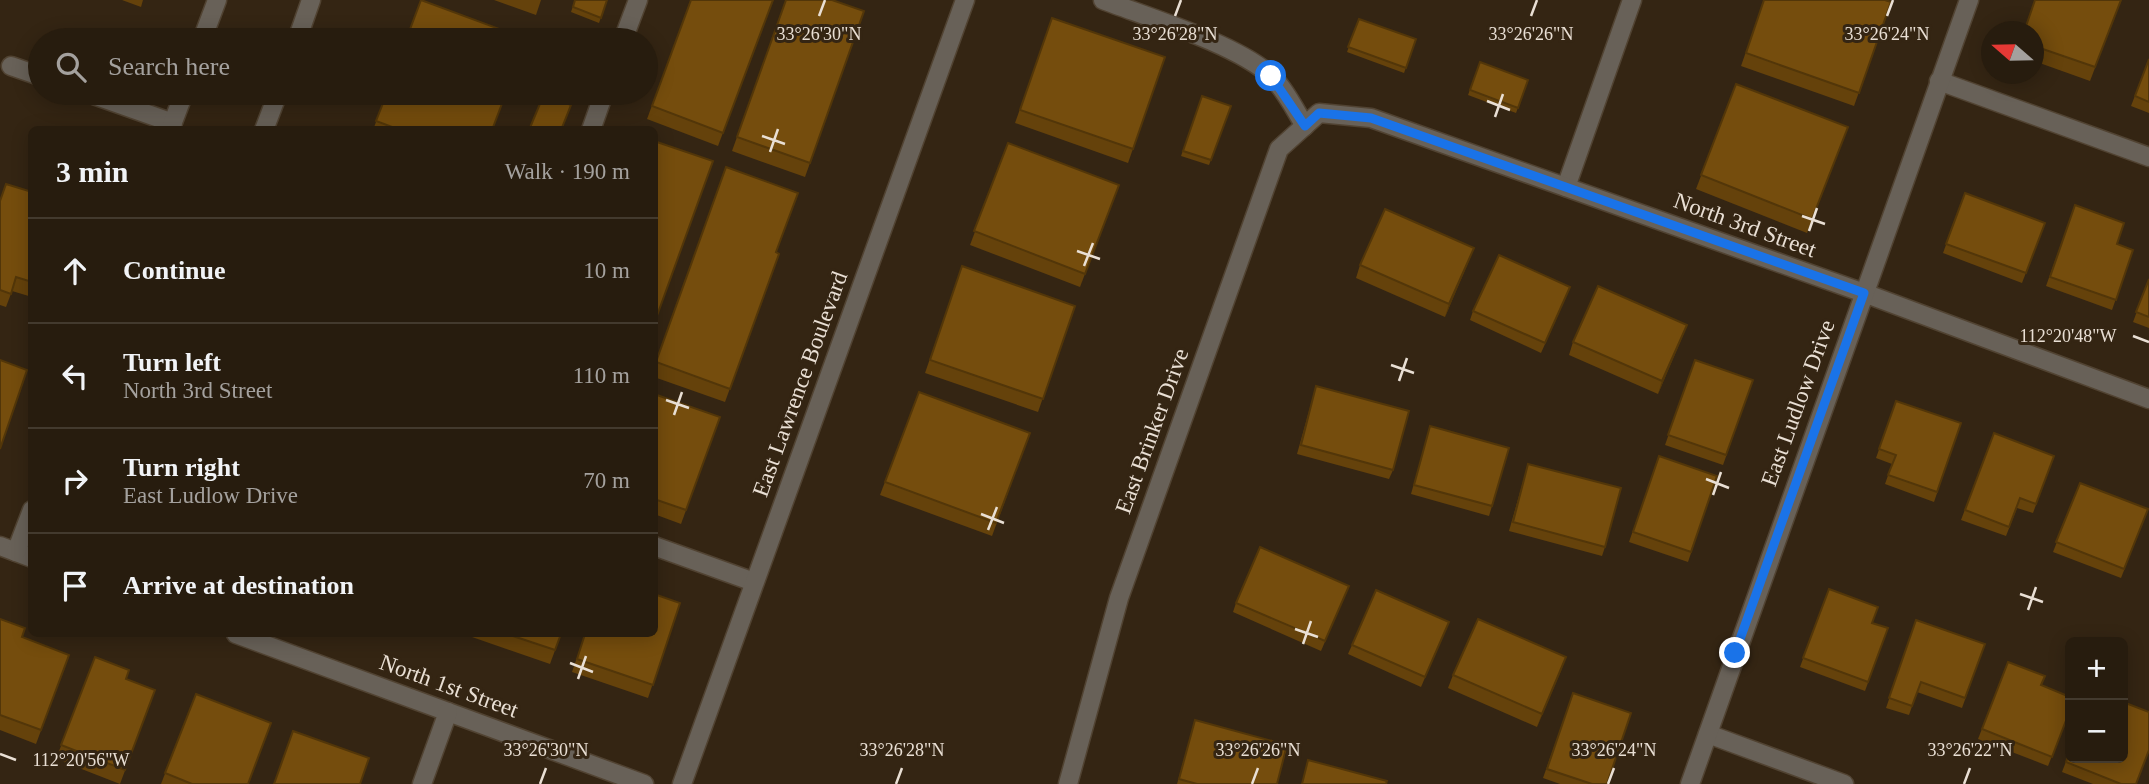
<!DOCTYPE html>
<meta charset="utf-8">
<style>
:root{--surface:#271c0e;--page:#33291c;--text:#f1f3f6;--muted:#a4a19e;--line:#433a2e}
body{margin:0;font-family:"Times New Roman",serif;background:var(--page);color:var(--text)}
.controls{position:absolute;right:21px;bottom:21px;display:grid;overflow:hidden;border-radius:10px;box-shadow:0 4px 18px #0003}
.controls button{width:63px;height:63px;display:grid;place-items:center;padding:0;border:0;border-bottom:2px solid var(--line);background:var(--surface);color:var(--text);font:35px sans-serif}
.compass{position:absolute;left:1981px;top:21px;width:63px;height:63px;border-radius:50%;background:var(--surface);box-shadow:0 4px 18px #0003;rotate:290deg}
.stop{position:absolute;width:21px;height:21px;margin:-16px;border:5px solid #1a73e8;border-radius:50%;background:#fff}
.stop.end{background:#1a73e8;border-color:#fff;box-shadow:0 2px 7px #0008}
.list{margin:0;padding:0;list-style:none}
h2{display:flex;justify-content:space-between;align-items:center;height:91px;margin:0;padding:0 28px;font-size:30px}
h2 small{font-size:23px;font-weight:400;color:var(--muted)}
.list li{display:grid;grid-template-columns:46px 1fr auto;gap:21px;align-items:center;box-sizing:border-box;height:105px;padding:0 28px;border-top:2px solid var(--line)}
.list b{display:block;font-size:26px;white-space:nowrap}
.list p{margin:0;font-size:23px;white-space:nowrap;color:var(--muted)}
.list em{font-size:23px;font-style:normal;color:var(--muted)}
.icon{flex:none;width:38px;height:38px;fill:none;stroke:currentColor;stroke-width:2;stroke-linecap:round;stroke-linejoin:round}
.map{position:relative;flex:none;width:2149px;height:784px;overflow:hidden}
.search{position:absolute;background:var(--surface);box-shadow:0 4px 18px #0003;left:28px;top:28px;width:630px;height:77px;display:flex;align-items:center;gap:18px;box-sizing:border-box;padding:0 24px;border-radius:38px;color:var(--muted);font-size:26px}
.panel{position:absolute;background:var(--surface);box-shadow:0 4px 18px #0003;left:28px;top:126px;width:630px;height:511px;border-radius:10px}
.map>svg:first-child{display:block}
</style>
<div class="map">
<svg width="2149" height="784" viewBox="0 0 2149 784">
<rect width="100%" height="100%" fill="#342513"/>
<g fill="none" stroke-linecap="round" stroke-linejoin="round">
<defs>
<g id="service">
<path d="M1103,0C1147,17 1239,45 1271,76C1285,89 1295,110 1305,126"/>
<path d="M1939,81L2149,157"/>
<path d="M1566,187L1632,0"/>
</g>
<g id="minor">
<path d="M202,40L217,0"/>
<path d="M297,40L311,0"/>
<path d="M623,40L638,0"/>
<path d="M11,66L40,76"/>
<path d="M88,93L173,123"/>
<path d="M170,130L184,93"/>
<path d="M264,130L278,93"/>
<path d="M591,130L604,93"/>
<path d="M0,546L32,558"/>
<path d="M654,546L754,582"/>
<path d="M16,552L32,510"/>
<path d="M236,634L644,784"/>
<path d="M1708,734L1844,784"/>
<path d="M422,784L448,712"/>
<path d="M682,784L965,0"/>
<path d="M1068,784L1119,598L1279,149L1319,113L1371,118L1864,293L2149,399"/>
<path d="M1690,784L1969,0"/>
</g>
</defs>
<use href="#service" stroke="#514332" stroke-width="21"/>
<use href="#minor" stroke="#514332" stroke-width="21"/>
<use href="#service" stroke="#686158" stroke-width="18"/>
<use href="#minor" stroke="#686158" stroke-width="18"/>
</g>
<g fill="#65420b">
<path d="M122,0H143L141,7Z"/>
<path d="M494,0H541L536,15Z"/>
<path d="M575,0H607L599,23L571,12Z"/>
<path d="M691,0H773L718,146L647,119Z"/>
<path d="M786,0L864,11L805,177L732,151Z"/>
<path d="M1764,0L1891,2L1854,106L1741,66Z"/>
<path d="M2121,0L2090,81L2034,61V32Z"/>
<path d="M1052,18L1165,57L1128,163L1015,123Z"/>
<path d="M1359,19L1416,39L1404,73L1347,52Z"/>
<path d="M2149,59V113L2131,106Z"/>
<path d="M1480,62L1528,80L1516,113L1468,95Z"/>
<path d="M1736,84L1848,127L1807,233L1696,189Z"/>
<path d="M387,93L493,130H373Z"/>
<path d="M1202,96L1231,106L1209,165L1181,156Z"/>
<path d="M1008,143L1119,185L1080,287L970,245Z"/>
<path d="M726,167L776,252L779,254L725,402L654,377V367Z"/>
<path d="M32,192V297L12,291L6,307L0,305V200Z"/>
<path d="M1965,193L2045,223L2022,283L1943,253Z"/>
<path d="M2075,205L2117,244L2133,250L2112,310L2046,286Z"/>
<path d="M1474,248L1445,317L1356,278L1360,265Z"/>
<path d="M962,266L1075,306L1038,412L925,373Z"/>
<path d="M2149,279V328L2133,322Z"/>
<path d="M1566,297L1541,353L1470,320L1473,311Z"/>
<path d="M1687,325L1658,394L1569,355L1573,342Z"/>
<path d="M1695,360L1753,380L1723,465L1665,445Z"/>
<path d="M1316,386L1393,470L1389,479L1297,454Z"/>
<path d="M919,392L1030,433L992,536L880,495Z"/>
<path d="M654,394L720,417L681,524L654,514Z"/>
<path d="M1896,401L1961,423L1934,502L1885,484L1892,464L1876,458Z"/>
<path d="M1430,426L1492,506L1489,516L1411,494Z"/>
<path d="M1994,433L2054,456L2033,513L2017,508L2006,536L1961,520Z"/>
<path d="M1659,456L1717,476L1688,562L1629,542Z"/>
<path d="M1528,464L1605,547L1602,556L1509,531Z"/>
<path d="M2080,483L2148,509L2121,578L2053,552Z"/>
<path d="M1349,586L1321,651L1233,612L1236,603Z"/>
<path d="M1829,589L1872,623L1888,628L1865,691L1800,667Z"/>
<path d="M680,603L648,698L572,672L585,634Z"/>
<path d="M0,619L22,637L69,655L36,744L0,730Z"/>
<path d="M1916,620L1985,644L1962,708L1917,692L1909,715L1886,708Z"/>
<path d="M1449,622L1421,687L1348,654L1352,645Z"/>
<path d="M474,634H561L550,664L472,637Z"/>
<path d="M95,657L126,679L155,690L120,784L56,759Z"/>
<path d="M1566,657L1537,727L1448,688L1453,675Z"/>
<path d="M2008,662L2041,685L2070,711L2048,766L1978,739Z"/>
<path d="M1573,693L1607,784H1560L1543,778Z"/>
<path d="M196,694L248,784H161Z"/>
<path d="M1195,720L1277,784H1177Z"/>
<path d="M2070,751L2136,784H2093L2062,772Z"/>
</g>
<g fill="#523609">
<path d="M1474,248L1469,261L1445,317L1449,304Z"/>
<path d="M1687,325L1682,338L1658,394L1662,381Z"/>
<path d="M1566,657L1561,671L1537,727L1542,714Z"/>
</g>
<g fill="#754d0d" stroke="#523609" stroke-width="2">
<path d="M421,0L526,39L525,40H406Z"/>
<path d="M575,0H607L601,18L573,7Z"/>
<path d="M691,0H773L723,133L652,106Z"/>
<path d="M786,0H832L864,11L810,163L737,137Z"/>
<path d="M1764,0H1885L1891,2L1859,93L1746,53Z"/>
<path d="M2035,0H2121L2095,67L2034,46V32H2024Z"/>
<path d="M1052,18L1165,57L1133,149L1020,110Z"/>
<path d="M1359,19L1416,39L1406,68L1348,47Z"/>
<path d="M2149,59V102L2135,96Z"/>
<path d="M1480,62L1528,80L1518,108L1470,90Z"/>
<path d="M1736,84L1848,127L1812,219L1701,175Z"/>
<path d="M387,93H506L492,130H400L376,121Z"/>
<path d="M544,94L571,105L561,130H529Z"/>
<path d="M1202,96L1231,106L1211,160L1183,151Z"/>
<path d="M654,141L713,161L654,324Z"/>
<path d="M1008,143L1119,185L1085,274L974,231Z"/>
<path d="M726,167L798,193L776,252L779,254L730,389L656,362Z"/>
<path d="M6,184L32,192V282L16,277L11,294L0,290V201Z"/>
<path d="M1965,193L2045,223L2026,273L1946,244Z"/>
<path d="M2075,205L2124,223L2117,244L2133,250L2116,300L2050,277Z"/>
<path d="M1385,209L1474,248L1449,304L1360,265Z"/>
<path d="M1499,255L1570,287L1545,343L1473,311Z"/>
<path d="M962,266L1075,306L1043,399L930,360Z"/>
<path d="M2149,279V317L2136,312Z"/>
<path d="M1598,286L1687,325L1662,381L1573,342Z"/>
<path d="M0,360L27,370L0,449Z"/>
<path d="M1695,360L1753,380L1726,455L1668,435Z"/>
<path d="M1316,386L1409,411L1393,470L1301,445Z"/>
<path d="M919,392L1030,433L996,523L885,482Z"/>
<path d="M654,394L720,417L686,510L654,499Z"/>
<path d="M1896,401L1961,423L1937,492L1888,475L1896,455L1879,449Z"/>
<path d="M1430,426L1509,448L1492,506L1414,485Z"/>
<path d="M1994,433L2054,456L2036,504L2020,498L2009,527L1965,510Z"/>
<path d="M1659,456L1717,476L1691,552L1633,532Z"/>
<path d="M1528,464L1621,488L1605,547L1513,522Z"/>
<path d="M2080,483L2148,509L2124,569L2056,542Z"/>
<path d="M1260,547L1349,586L1325,641L1236,603Z"/>
<path d="M1829,589L1878,607L1872,623L1888,628L1868,682L1803,658Z"/>
<path d="M1376,590L1449,622L1425,677L1352,645Z"/>
<path d="M654,594L680,603L653,685L577,659L585,634H654Z"/>
<path d="M0,619L25,628L22,637L69,655L41,730L0,715Z"/>
<path d="M1478,619L1566,657L1542,714L1453,675Z"/>
<path d="M1916,620L1985,644L1965,698L1921,682L1912,706L1889,698Z"/>
<path d="M507,634H561L555,650Z"/>
<path d="M95,657L129,670L126,679L155,690L125,770L61,745Z"/>
<path d="M2008,662L2045,676L2041,685L2070,697V710L2052,757L1982,729Z"/>
<path d="M1573,693L1631,713L1607,784H1592L1547,769Z"/>
<path d="M196,694L271,723L248,784H192L165,773Z"/>
<path d="M2123,702L2149,712V750L2136,784H2121L2066,762L2070,751V758H2123Z"/>
<path d="M1195,720L1287,745L1277,784H1197L1179,779Z"/>
<path d="M293,731L369,758L360,784H274Z"/>
<path d="M1308,760L1387,781L1386,784H1302Z"/>
</g>
<g fill="none" stroke-linecap="round" stroke-linejoin="round">
<path stroke="#1a73e8" stroke-width="9" d="M1271,76L1305,126L1319,113L1371,118L1864,293L1735,653"/>
</g>
<path fill="none" stroke="#e9dfd4" stroke-width="2.5" d="M819,16L825,0M1175,16L1181,0M1531,16L1537,0M1887,16L1893,0M1487,101L1510,110M1495,117L1503,94M762,136L785,144M770,152L778,129M1802,216L1825,224M1809,231L1817,208M1077,251L1100,259M1084,266L1093,243M2133,336L2149,342M1391,365L1414,373M1399,381L1407,358M666,400L689,408M674,415L682,392M1706,479L1729,488M1713,495L1721,472M981,514L1004,523M988,530L997,507M2020,594L2043,602M2028,610L2036,587M1295,629L1318,637M1303,644L1311,621M570,663L593,672M578,679L586,656M0,754L16,760M540,784L546,768M896,784L902,768M1252,784L1258,768M1608,784L1614,768M1964,784L1970,768"/>
<g text-anchor="middle" dominant-baseline="central" stroke-width="6" stroke-linejoin="round" paint-order="stroke">
<g font-size="23" fill="#e9dfd4" stroke="#342513">
<text transform="translate(1745 225) rotate(20)">North 3rd Street</text>
<text transform="translate(800 384) rotate(-70)">East Lawrence Boulevard</text>
<text transform="translate(1798 403) rotate(-70)">East Ludlow Drive</text>
<text transform="translate(1152 431) rotate(-70)">East Brinker Drive</text>
<text transform="translate(449 686) rotate(20)">North 1st Street</text>
</g>
</g>
<g font-size="18" text-anchor="middle" fill="#e9dfd4" stroke="#342513" stroke-width="6" stroke-linejoin="round" paint-order="stroke">
<text x="819" y="40">33°26'30"N</text>
<text x="1175" y="40">33°26'28"N</text>
<text x="1531" y="40">33°26'26"N</text>
<text x="1887" y="40">33°26'24"N</text>
<text x="2068" y="342">112°20'48"W</text>
<text x="546" y="756">33°26'30"N</text>
<text x="902" y="756">33°26'28"N</text>
<text x="1258" y="756">33°26'26"N</text>
<text x="1614" y="756">33°26'24"N</text>
<text x="1970" y="756">33°26'22"N</text>
<text x="81" y="766">112°20'56"W</text>
</g>
</svg>
<div class="controls">
<button>+</button>
<button>−</button>
</div>
<svg class="compass" viewBox="-18 -18 36 36"><path d="M0-13l5 13h-10z" fill="#e53935"/><path d="M0 13l5-13h-10z" fill="#a4a19e"/></svg>
<div class="stop" style="left:1271px;top:76px"></div>
<div class="stop end" style="left:1735px;top:653px"></div>
<div class="search"><svg class="icon" aria-label="search" viewBox="0 0 24 24"><circle cx="10" cy="10" r="6"/><path d="M15 15l6 6"/></svg>Search here</div>
<section class="panel">
<h2>3 min<small>Walk · 190 m</small></h2>
<ul class="list">
<li><svg class="icon" aria-label="ahead" viewBox="0 0 24 24"><path d="M12 20V5M6 11l6-6 6 6"/></svg><div><b>Continue</b></div><em>10 m</em></li>
<li><svg class="icon" aria-label="left" viewBox="0 0 24 24"><path d="M17 20v-9H6M10 6l-5 5 5 5"/></svg><div><b>Turn left</b><p>North 3rd Street</p></div><em>110 m</em></li>
<li><svg class="icon" aria-label="right" viewBox="0 0 24 24"><path d="M7 20v-9h11M14 6l5 5-5 5"/></svg><div><b>Turn right</b><p>East Ludlow Drive</p></div><em>70 m</em></li>
<li><svg class="icon" aria-label="arrive" viewBox="0 0 24 24"><path d="M6 21V4h12l-3 4 3 4H6"/></svg><div><b>Arrive at destination</b></div></li>
</ul>
</section>
</div>
